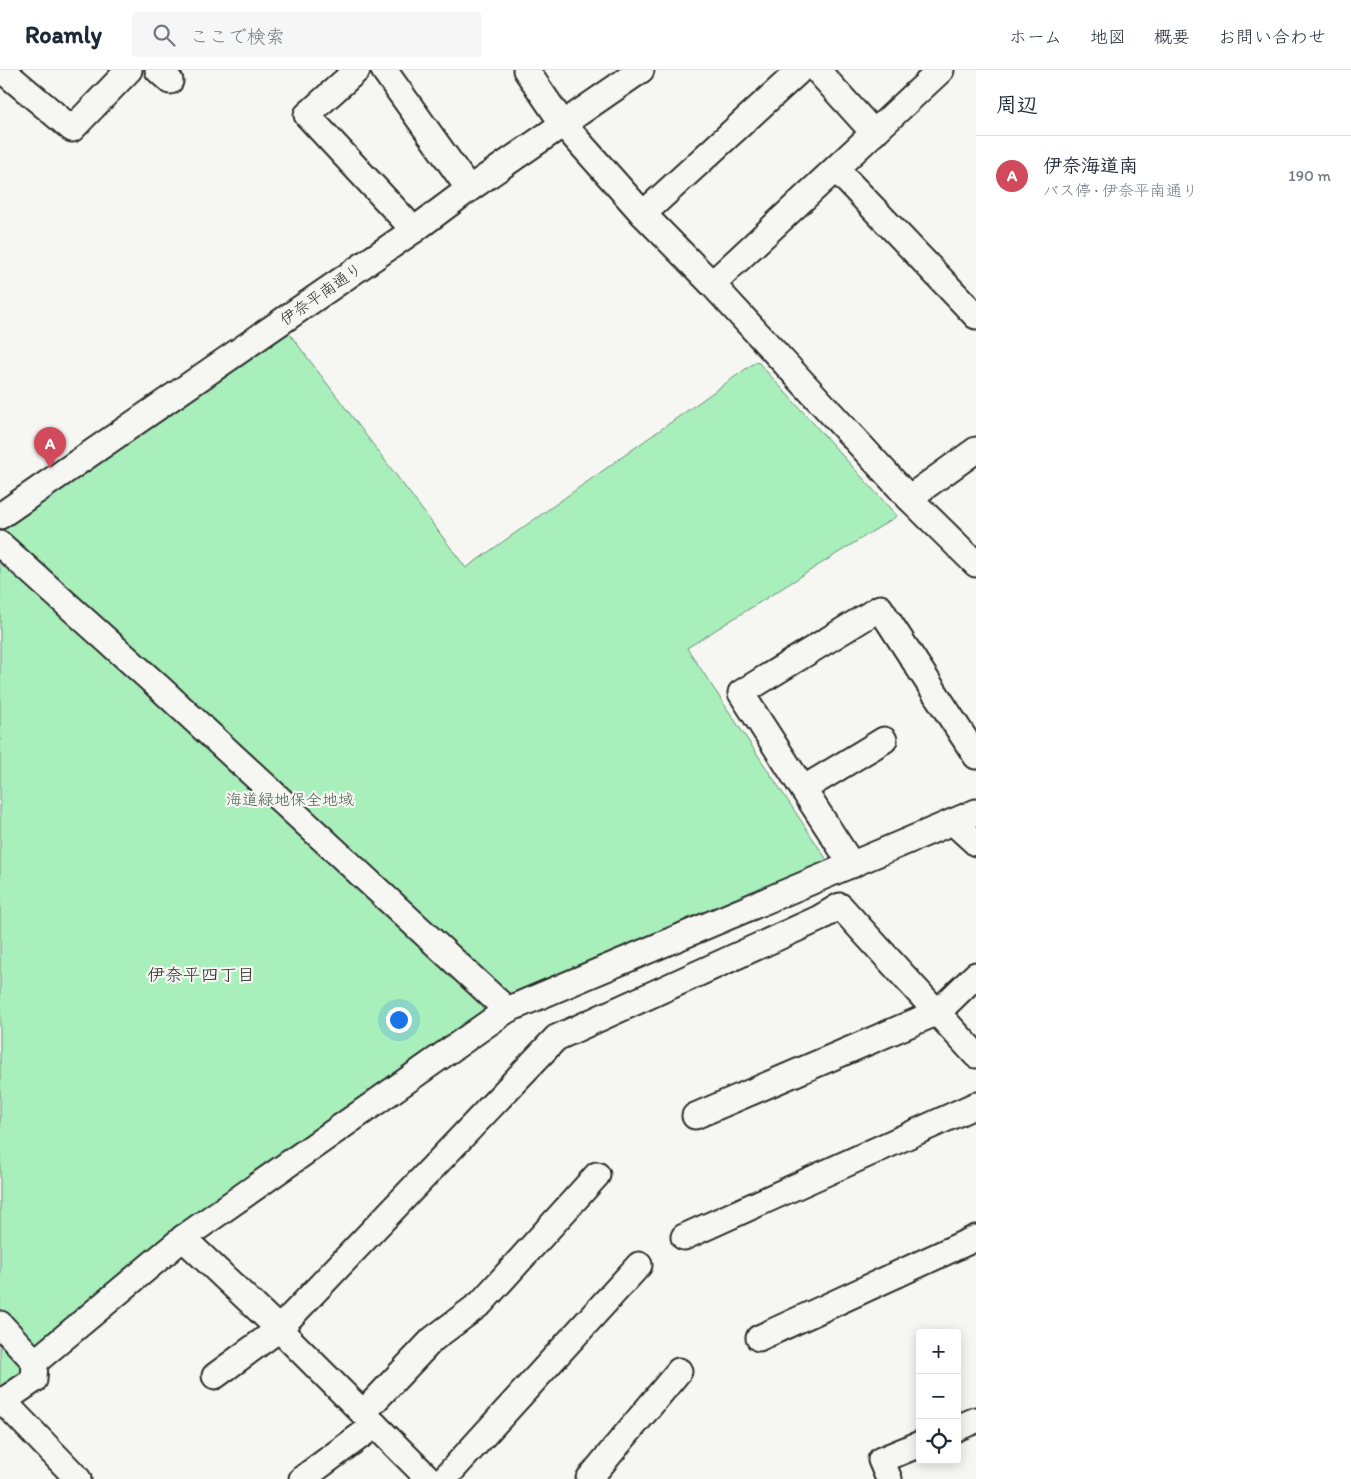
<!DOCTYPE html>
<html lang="ja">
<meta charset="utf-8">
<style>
:root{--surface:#fff;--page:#f6f6f7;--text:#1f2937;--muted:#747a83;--line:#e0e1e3;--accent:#d1495b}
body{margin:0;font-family:Itim,"Klee One",sans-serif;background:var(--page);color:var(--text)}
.controls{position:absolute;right:15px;bottom:15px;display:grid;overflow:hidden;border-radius:5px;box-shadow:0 2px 12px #0003}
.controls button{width:45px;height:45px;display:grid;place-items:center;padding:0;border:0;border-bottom:1px solid var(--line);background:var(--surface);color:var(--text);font:25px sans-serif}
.you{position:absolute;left:398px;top:949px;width:18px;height:18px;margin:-12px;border:4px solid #fff;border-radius:50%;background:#1a73e8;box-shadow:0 0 0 8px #1a73e833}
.badge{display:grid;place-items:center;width:32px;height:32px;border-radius:50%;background:var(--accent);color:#fff;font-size:16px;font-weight:700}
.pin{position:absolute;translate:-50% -41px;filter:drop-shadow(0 1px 2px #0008)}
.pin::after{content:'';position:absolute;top:26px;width:18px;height:15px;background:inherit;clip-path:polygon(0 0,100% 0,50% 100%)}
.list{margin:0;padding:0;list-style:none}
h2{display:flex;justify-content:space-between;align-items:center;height:65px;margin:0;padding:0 20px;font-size:21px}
h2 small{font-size:16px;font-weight:400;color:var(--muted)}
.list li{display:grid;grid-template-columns:32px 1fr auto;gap:15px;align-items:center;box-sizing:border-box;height:80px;padding:0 20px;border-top:1px solid var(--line)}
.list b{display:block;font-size:19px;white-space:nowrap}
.list p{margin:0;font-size:16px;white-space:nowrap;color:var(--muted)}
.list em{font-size:16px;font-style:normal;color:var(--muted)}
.icon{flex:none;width:28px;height:28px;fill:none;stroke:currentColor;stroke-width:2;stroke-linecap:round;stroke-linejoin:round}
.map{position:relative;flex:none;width:976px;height:1409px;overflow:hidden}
header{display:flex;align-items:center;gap:30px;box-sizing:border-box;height:70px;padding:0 25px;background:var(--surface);border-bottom:1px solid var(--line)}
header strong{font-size:24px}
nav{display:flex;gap:28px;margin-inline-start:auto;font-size:18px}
.search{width:350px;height:45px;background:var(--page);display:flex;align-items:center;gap:12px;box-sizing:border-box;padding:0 18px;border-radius:5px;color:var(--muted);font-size:19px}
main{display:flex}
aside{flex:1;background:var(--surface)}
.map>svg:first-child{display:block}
</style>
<header>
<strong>Roamly</strong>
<div class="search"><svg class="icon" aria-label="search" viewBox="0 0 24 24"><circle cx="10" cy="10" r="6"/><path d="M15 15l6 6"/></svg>ここで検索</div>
<nav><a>ホーム</a><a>地図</a><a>概要</a><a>お問い合わせ</a></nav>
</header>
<main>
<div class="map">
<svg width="976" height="1409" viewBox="0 0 976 1409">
<rect width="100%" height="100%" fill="#f6f6f2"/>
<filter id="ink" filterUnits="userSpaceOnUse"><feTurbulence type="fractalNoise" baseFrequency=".02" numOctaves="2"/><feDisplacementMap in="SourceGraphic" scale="10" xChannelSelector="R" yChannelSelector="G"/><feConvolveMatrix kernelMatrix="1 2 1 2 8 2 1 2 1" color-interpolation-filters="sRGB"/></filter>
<g filter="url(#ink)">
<path fill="#a8efbc" stroke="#6a8d74" d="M289,263L466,498L757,291L897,446L687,578L829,793L544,914L178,1162L35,1305L0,1327V456Z"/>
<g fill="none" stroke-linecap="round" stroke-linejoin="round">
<defs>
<g id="minor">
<path d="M2,0L72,59L129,0"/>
<path d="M158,0L170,11"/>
<path d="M357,0L307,45L414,160"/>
<path d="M384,0L469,119"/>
<path d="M526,0L563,54L643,144L712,214L909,428L976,494"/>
<path d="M817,0L874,63"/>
<path d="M836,99L976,246"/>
<path d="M643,144L800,0"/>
<path d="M712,214L941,0"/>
<path d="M909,428L976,380"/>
<path d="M0,446L414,160L469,119L641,0"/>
<path d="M0,474L161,619L507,940"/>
<path d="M803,719L884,670"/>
<path d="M953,752L976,773"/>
<path d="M852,795L741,623L880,538L976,686"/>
<path d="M695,1046L938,942L976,905"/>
<path d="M684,1167L976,1035"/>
<path d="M183,1168L279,1259L429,1409"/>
<path d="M0,1254L35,1292"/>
<path d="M759,1268L976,1168"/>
<path d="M215,1306L279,1259L556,968L818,849L840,836L976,985"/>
<path d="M3,1331L78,1409"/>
<path d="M0,1333L34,1310L35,1292L183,1168L507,940L976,742"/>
<path d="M363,1343L433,1269L481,1233L597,1105"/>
<path d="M957,1358L976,1350"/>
<path d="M302,1409L375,1355"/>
<path d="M444,1409L639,1195"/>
<path d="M589,1409L679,1301"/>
<path d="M889,1409L881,1390L920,1374"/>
</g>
</defs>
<use href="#minor" stroke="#2b2b2b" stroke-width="29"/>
<use href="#minor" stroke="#f6f6f2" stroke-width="25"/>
</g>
</g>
<g text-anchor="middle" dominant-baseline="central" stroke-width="4.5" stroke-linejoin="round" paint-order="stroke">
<g font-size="16" fill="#2b2b2b" stroke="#f6f6f2">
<text transform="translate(321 224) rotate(-35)">伊奈平南通り</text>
</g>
<g font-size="16" fill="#4a5c4f" stroke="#f6f6f2">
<text x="290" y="729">海道緑地保全地域</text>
</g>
<g font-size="18" fill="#2b2b2b" stroke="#f6f6f2">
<text x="201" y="905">伊奈平四丁目</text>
</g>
</g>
</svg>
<div class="controls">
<button>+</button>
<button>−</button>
<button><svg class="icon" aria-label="locate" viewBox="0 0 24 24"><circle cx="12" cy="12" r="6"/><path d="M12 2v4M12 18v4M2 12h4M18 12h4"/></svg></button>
</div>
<div class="you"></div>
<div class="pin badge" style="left:50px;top:398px">A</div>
</div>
<aside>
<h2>周辺<small></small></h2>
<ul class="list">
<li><span class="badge">A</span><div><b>伊奈海道南</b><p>バス停 · 伊奈平南通り</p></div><em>190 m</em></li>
</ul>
</aside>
</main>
